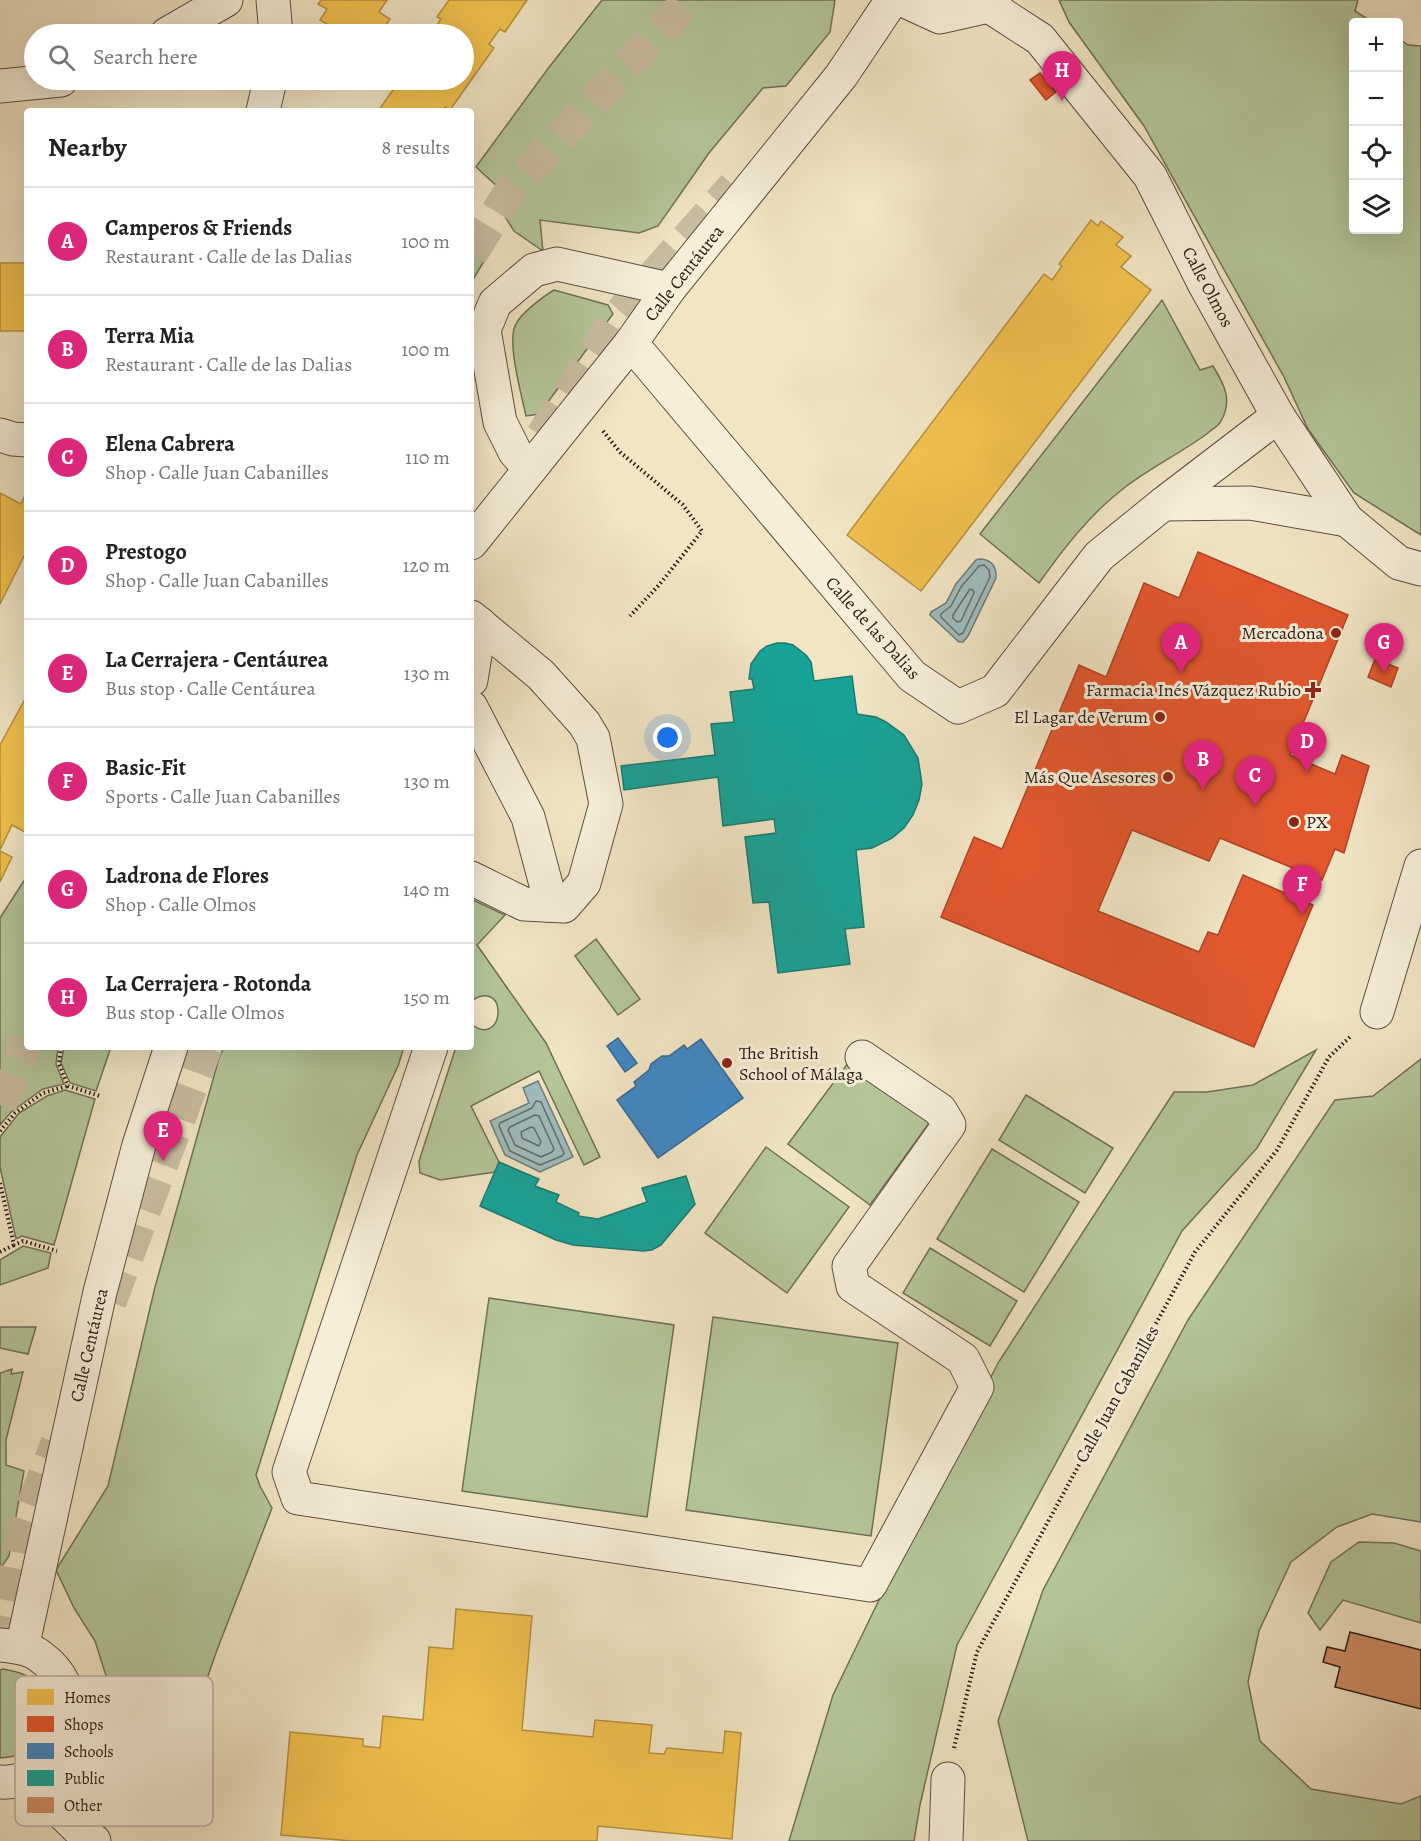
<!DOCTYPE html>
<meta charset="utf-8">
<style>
:root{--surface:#fff;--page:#f6f6f6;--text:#222;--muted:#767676;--line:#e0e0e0;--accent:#db2777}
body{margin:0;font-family:Alegreya,serif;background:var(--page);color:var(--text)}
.controls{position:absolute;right:18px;top:18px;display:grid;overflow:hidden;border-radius:6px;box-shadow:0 6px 24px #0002}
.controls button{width:54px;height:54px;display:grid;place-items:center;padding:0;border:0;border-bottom:2px solid var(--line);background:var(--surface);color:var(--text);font:30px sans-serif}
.you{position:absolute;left:668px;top:738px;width:21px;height:21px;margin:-15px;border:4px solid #fff;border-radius:50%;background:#1a73e8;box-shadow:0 0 0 9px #1a73e833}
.badge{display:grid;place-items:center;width:39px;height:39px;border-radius:50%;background:var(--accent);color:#fff;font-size:20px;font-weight:700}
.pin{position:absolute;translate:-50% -50px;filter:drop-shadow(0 2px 3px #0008)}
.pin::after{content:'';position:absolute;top:32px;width:21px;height:18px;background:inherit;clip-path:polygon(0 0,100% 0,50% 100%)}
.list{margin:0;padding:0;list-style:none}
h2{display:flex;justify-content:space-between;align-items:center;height:78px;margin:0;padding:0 24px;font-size:26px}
h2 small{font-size:20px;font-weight:400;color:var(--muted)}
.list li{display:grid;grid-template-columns:39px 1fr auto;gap:18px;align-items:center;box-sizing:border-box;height:108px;padding:0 24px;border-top:2px solid var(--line)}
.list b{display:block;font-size:22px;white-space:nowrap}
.list p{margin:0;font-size:20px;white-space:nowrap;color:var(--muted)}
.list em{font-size:20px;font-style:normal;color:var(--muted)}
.icon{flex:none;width:33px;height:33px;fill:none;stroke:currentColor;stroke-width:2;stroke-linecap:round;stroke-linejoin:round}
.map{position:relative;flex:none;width:1421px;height:1841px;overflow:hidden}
.search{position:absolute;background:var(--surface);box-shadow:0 6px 24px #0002;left:24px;top:24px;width:450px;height:66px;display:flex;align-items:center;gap:15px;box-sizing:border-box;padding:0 21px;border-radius:33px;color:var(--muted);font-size:22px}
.panel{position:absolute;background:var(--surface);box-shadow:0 6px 24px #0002;left:24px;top:108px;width:450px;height:942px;border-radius:6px}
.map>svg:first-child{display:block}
</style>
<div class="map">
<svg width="1421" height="1841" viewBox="0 0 1421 1841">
<rect width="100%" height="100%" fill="#f1e5c4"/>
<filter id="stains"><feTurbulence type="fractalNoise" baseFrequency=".00333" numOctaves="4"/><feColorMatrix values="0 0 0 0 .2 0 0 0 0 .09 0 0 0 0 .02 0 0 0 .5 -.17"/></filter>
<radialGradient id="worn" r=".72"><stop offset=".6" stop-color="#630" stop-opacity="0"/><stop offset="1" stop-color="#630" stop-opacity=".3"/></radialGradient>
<g fill="#b4c699" stroke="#6f7058" stroke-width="1.5">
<path d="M602,0H835L830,32L786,86L763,88L709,153L658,226L639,233L540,220L543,251L514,231L504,215L514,202L476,167L550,66Z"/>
<path d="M1059,0H1358L1355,11L1372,22H1354V230H1398L1399,39L1408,45L1421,46V535L1354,493L1308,429L1284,377L1144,126L1069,22Z"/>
<path d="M471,224L490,251L471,283Z"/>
<path d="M554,290L608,305L613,314L539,414L526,416C522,396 506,341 516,324C521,313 544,296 554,290Z"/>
<path d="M1162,300L1200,370L1213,366C1224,384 1233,400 1221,421C1219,426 1212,429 1208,433C1181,453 1150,468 1124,488C1090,514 1064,548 1039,583L980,534Z"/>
<path d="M27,876V1047H58L56,1064L64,1084L43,1089L11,1112L0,1125V918Z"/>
<path d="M471,899L505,915L477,945L546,1043L600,1157L584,1165L539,1071L471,1106L499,1162L495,1172L440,1180L420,1173L419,1161L456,1047H471V1024C505,1050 509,976 471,1001Z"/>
<path d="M596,939L640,999L618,1015L575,956Z"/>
<path d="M64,1047H111L96,1091L70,1083L61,1063Z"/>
<path d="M224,1047H404L398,1066L357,1155L256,1475L260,1486L272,1508L217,1650L193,1719L182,1755L176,1781L161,1822L104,1808L82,1768L111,1739L109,1685L95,1641L74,1608L56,1570L108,1486L155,1287L219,1058Z"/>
<path d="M1316,1050L1257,1148L1182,1231L957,1645L920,1805L914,1841H789L833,1695L878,1602L998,1363L1174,1092H1207L1253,1085Z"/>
<path d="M851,1059L932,1119L870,1205L788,1144Z"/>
<path d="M1421,1059V1522L1372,1514L1337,1527L1291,1562L1259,1631L1248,1682L1260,1741L1311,1789L1401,1804L1421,1796V1841H1028L998,1721L1043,1590L1188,1320L1335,1100L1373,1096Z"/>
<path d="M65,1090L95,1099L54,1245L22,1236L16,1239L0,1167V1137L19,1113L47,1096Z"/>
<path d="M1026,1095L1113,1148L1085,1193L999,1140Z"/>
<path d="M766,1147L849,1207L787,1293L705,1233Z"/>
<path d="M992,1149L1079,1202L1024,1292L937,1239Z"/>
<path d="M23,1246L51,1253L48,1268L0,1285V1260Z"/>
<path d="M930,1248L1017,1301L990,1346L903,1293Z"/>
<path d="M489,1298L674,1325L647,1517L462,1491Z"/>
<path d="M713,1317L898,1343L871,1536L686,1510Z"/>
<path d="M0,1327H36L28,1354L0,1348Z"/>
<path d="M12,1369L11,1374L23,1372L6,1440V1465L24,1471L9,1556L0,1569V1373Z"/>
<path d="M1359,1542L1394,1543L1421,1551V1623L1343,1600L1320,1630L1308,1613L1331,1562Z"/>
<path d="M3,1669C14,1671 25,1673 34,1681C54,1700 51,1736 27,1751C19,1756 10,1757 0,1758V1670Z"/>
</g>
<g fill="#9fbdbe" stroke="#707c7b" stroke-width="1.5">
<path d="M979,559C991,559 997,566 996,578L968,636L963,642H959L930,615L931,612L946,603L956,584L976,560Z"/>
<path d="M538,1081L573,1157L540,1172L505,1155L490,1121L529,1103L523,1088Z"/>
</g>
<g fill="#f2c14e" stroke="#b68f3d" stroke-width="1.5">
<path d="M321,0H387L379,12L390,19L380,34H324L330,26L320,20L327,9L318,4Z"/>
<path d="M449,0H527L505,32L500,29L489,44L494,48L450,110L445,107L443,111H378L400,80H464V34H431L441,19L437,17Z"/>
<path d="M1091,220L1098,226L1101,221L1123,237L1116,245L1131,256L1121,267L1151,290L921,591L847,535L1044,274L1052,280L1062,266L1059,264Z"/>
<rect x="0" y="263" width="27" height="68"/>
<path d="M27,491V550L0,604V493L21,504Z"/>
<path d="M24,701L27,702V827L25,832L12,825L0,850V745Z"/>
<path d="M0,851L12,857L0,882Z"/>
<path d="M456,1609L532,1616L522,1730L593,1737L595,1720L652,1725L649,1753L664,1754L667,1748L723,1753L725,1731L741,1733L732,1839L598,1826L597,1841H351L281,1835L290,1732L363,1739V1746L380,1748L383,1716L423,1720L429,1647L453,1649Z"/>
</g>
<g fill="#e4572e" stroke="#ac4527" stroke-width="1.5">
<path d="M1040,73L1056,92L1046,100L1030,80Z"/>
<path d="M1198,552L1348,615L1290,755L1335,774L1342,755L1369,766L1344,853L1335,849L1322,880L1220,838L1209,861L1132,830L1098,911L1199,952L1208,932L1218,935L1243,875L1313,905L1254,1047L941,917L974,837L1002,849L1079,665L1106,677L1144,583L1179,598Z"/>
<path d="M1375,659L1398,668L1391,687L1368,677Z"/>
</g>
<g fill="#3f88c5" stroke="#396790" stroke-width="1.5">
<path d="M618,1038L637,1063L625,1072L607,1046Z"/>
<path d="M701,1039L743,1098L658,1158L617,1100L636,1086L634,1082L649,1070L651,1064L662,1056H669L684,1045L687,1049Z"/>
</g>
<g fill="#17a398" stroke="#1d7a71" stroke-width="1.5">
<path d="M777,643H785L793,645L806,655L811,662L814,681L852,676L857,714L876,717L886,722L904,735L918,758L922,784L919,800L913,815L904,828L892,838L872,848L856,850L864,927L845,929L850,964L778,973L769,902L753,903L745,837L776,833L774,819L723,826L718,777L624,790L621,766L715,755L711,724L734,722L730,692L754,689L752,679H749L751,664L760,651L767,646Z"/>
<path d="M499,1162L539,1179L535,1186L559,1195L556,1202L579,1213L578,1216L598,1219L647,1202L642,1188L686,1176L695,1204L661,1245L652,1250L643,1251L573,1245L556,1240L480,1206Z"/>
</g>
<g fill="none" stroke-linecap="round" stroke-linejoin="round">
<g stroke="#646c6a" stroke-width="1.5">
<path d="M984,565L989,570L990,577L963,633L959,635L941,617V614L951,606L961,587L979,566Z"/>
<path d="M970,589L973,590L974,593L961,621L957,622L953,618V615Z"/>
<path d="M536,1101L541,1102L564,1153L562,1156L540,1165L510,1151L499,1126L500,1123L532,1108Z"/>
<path d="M535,1115L539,1116L554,1149L552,1152L541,1157L515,1145L508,1130L510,1127Z"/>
<path d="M531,1127L534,1128L541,1142L539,1146L522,1138L521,1132Z"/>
</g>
</g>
<path fill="#d18d66" stroke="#2a1b16" stroke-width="1.5" d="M1350,1632L1421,1650V1709L1335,1687L1340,1667L1323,1662L1327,1647L1345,1651Z"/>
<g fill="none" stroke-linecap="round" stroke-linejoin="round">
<g stroke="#c9bda1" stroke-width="33" stroke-dasharray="33 16" stroke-linecap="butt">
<path d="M471,254L513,187L689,0"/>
<path d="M542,436L617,317L734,186"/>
<path d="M0,1105L27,1039"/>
<path d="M110,1302L206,1047"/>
<path d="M0,1649L25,1526L57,1443"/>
</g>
<defs>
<g id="minor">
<path d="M273,0L276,34"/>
<path d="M903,0L940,17L989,6L995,0"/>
<path d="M989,6L1040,39L1150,176L1205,285L1278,416L1347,520L1399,563L1421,569"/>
<path d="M167,34L226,0"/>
<path d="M0,86L61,80"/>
<path d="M263,111L270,80"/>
<path d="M631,343L912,676L958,707L995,691L1099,556L1163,504L1278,416"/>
<path d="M0,435L13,439L27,440"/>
<path d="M530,469L515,452L500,422L484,330L495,303L534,270L557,264L669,289"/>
<path d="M1163,504L1250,503L1347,520"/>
<path d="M471,543L631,343L669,289L841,76L892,0"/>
<path d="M471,617L541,675L584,723L593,738L606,804L584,883L564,906L524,904L471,878"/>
<path d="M471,680L480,624"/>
<path d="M471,707L528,817L548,892L547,905"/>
<path d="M1377,1012L1421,866"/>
<path d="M431,1047L289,1472L298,1498L870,1585L977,1387L963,1359L853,1286L849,1266L949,1125L940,1110L862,1057"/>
<path d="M22,1648L100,1292L139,1145L171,1047"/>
<path d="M26,1778L88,1838L94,1841"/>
<path d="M0,1782C12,1783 25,1779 36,1773C80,1749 82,1686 41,1657C30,1648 16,1647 2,1645"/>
<path d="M946,1841L948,1779"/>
</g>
</defs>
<use href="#minor" stroke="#5c4e42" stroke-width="35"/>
<g stroke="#2a1b16" stroke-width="4" stroke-dasharray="1.5 3" stroke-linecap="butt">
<path d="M603,431L620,452L683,505L702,531L659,585L630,616"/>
<path d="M61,1047L59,1064L68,1086L100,1096"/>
<path d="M0,1131L15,1113L43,1093L68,1086"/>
<path d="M0,1183L14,1245L23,1241L57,1251"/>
<path d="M0,1252L14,1245"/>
<path d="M954,1748L977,1652L1195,1252L1277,1150L1329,1057L1352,1035"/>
</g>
<use href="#minor" stroke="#f6eed9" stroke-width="33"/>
</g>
<g fill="#8f2418" stroke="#f6eed9" stroke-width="2">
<circle cx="1336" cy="633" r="6"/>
<path d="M1310 681h6v6h6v6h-6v6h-6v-6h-6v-6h6z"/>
<circle cx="1160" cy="717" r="6"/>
<circle cx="1168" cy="777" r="6"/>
<circle cx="1294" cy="822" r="6"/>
<circle cx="727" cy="1063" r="6"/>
</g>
<g text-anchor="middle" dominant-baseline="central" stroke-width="6" stroke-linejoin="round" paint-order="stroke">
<g font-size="18" fill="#2a1b16" stroke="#f6eed9">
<text transform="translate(684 273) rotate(-52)">Calle Centáurea</text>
<text transform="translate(1208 287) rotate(62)">Calle Olmos</text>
<text transform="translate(873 628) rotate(48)">Calle de las Dalias</text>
<text transform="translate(89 1345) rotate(-77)">Calle Centáurea</text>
<text transform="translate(1117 1394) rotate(-61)">Calle Juan Cabanilles</text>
</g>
<g font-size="18" fill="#2a1b16" stroke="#f6eed9" text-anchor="end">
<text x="1324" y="633">Mercadona</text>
<text x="1301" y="690">Farmacia Inés Vázquez Rubio</text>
<text x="1148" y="717">El Lagar de Verum</text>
<text x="1156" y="777">Más Que Asesores</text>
<text x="1306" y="822" text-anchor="start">PX</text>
<text x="739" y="1053" text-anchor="start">The British<tspan x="739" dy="21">School of Málaga</tspan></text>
</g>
</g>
<rect x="15" y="1676" width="198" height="150" rx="9" fill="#f6eed9" stroke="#b9af9e" stroke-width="1.5"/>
<rect x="27" y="1689" width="27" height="16" fill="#f2c14e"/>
<rect x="27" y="1716" width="27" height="16" fill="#e4572e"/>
<rect x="27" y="1743" width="27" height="16" fill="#3f88c5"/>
<rect x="27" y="1770" width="27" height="16" fill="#17a398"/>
<rect x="27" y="1797" width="27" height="16" fill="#d18d66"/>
<g font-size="16" fill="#2a1b16">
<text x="64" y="1703">Homes</text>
<text x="64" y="1730">Shops</text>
<text x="64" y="1757">Schools</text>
<text x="64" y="1784">Public</text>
<text x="64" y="1811">Other</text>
</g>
<rect width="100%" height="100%" filter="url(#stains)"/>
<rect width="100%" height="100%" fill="url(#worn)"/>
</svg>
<div class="controls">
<button>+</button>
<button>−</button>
<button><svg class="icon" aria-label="locate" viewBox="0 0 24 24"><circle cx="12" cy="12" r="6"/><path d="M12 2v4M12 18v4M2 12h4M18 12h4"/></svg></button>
<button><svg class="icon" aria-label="layers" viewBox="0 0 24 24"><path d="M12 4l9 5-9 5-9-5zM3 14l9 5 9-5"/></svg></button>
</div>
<div class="you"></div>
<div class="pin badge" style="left:1181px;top:673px">A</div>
<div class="pin badge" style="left:1203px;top:790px">B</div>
<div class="pin badge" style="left:1255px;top:806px">C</div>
<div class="pin badge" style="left:1307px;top:772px">D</div>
<div class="pin badge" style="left:163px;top:1161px">E</div>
<div class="pin badge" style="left:1302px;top:915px">F</div>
<div class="pin badge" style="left:1384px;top:673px">G</div>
<div class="pin badge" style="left:1062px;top:101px">H</div>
<div class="search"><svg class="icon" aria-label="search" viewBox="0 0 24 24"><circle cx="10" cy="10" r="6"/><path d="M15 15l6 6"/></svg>Search here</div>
<section class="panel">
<h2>Nearby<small>8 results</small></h2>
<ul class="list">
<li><span class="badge">A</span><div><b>Camperos &amp; Friends</b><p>Restaurant · Calle de las Dalias</p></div><em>100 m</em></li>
<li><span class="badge">B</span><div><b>Terra Mia</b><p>Restaurant · Calle de las Dalias</p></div><em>100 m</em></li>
<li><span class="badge">C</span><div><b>Elena Cabrera</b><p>Shop · Calle Juan Cabanilles</p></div><em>110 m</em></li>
<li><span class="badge">D</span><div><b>Prestogo</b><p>Shop · Calle Juan Cabanilles</p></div><em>120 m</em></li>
<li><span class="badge">E</span><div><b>La Cerrajera - Centáurea</b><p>Bus stop · Calle Centáurea</p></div><em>130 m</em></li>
<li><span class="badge">F</span><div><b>Basic-Fit</b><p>Sports · Calle Juan Cabanilles</p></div><em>130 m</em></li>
<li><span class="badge">G</span><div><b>Ladrona de Flores</b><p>Shop · Calle Olmos</p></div><em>140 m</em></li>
<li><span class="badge">H</span><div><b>La Cerrajera - Rotonda</b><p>Bus stop · Calle Olmos</p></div><em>150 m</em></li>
</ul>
</section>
</div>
